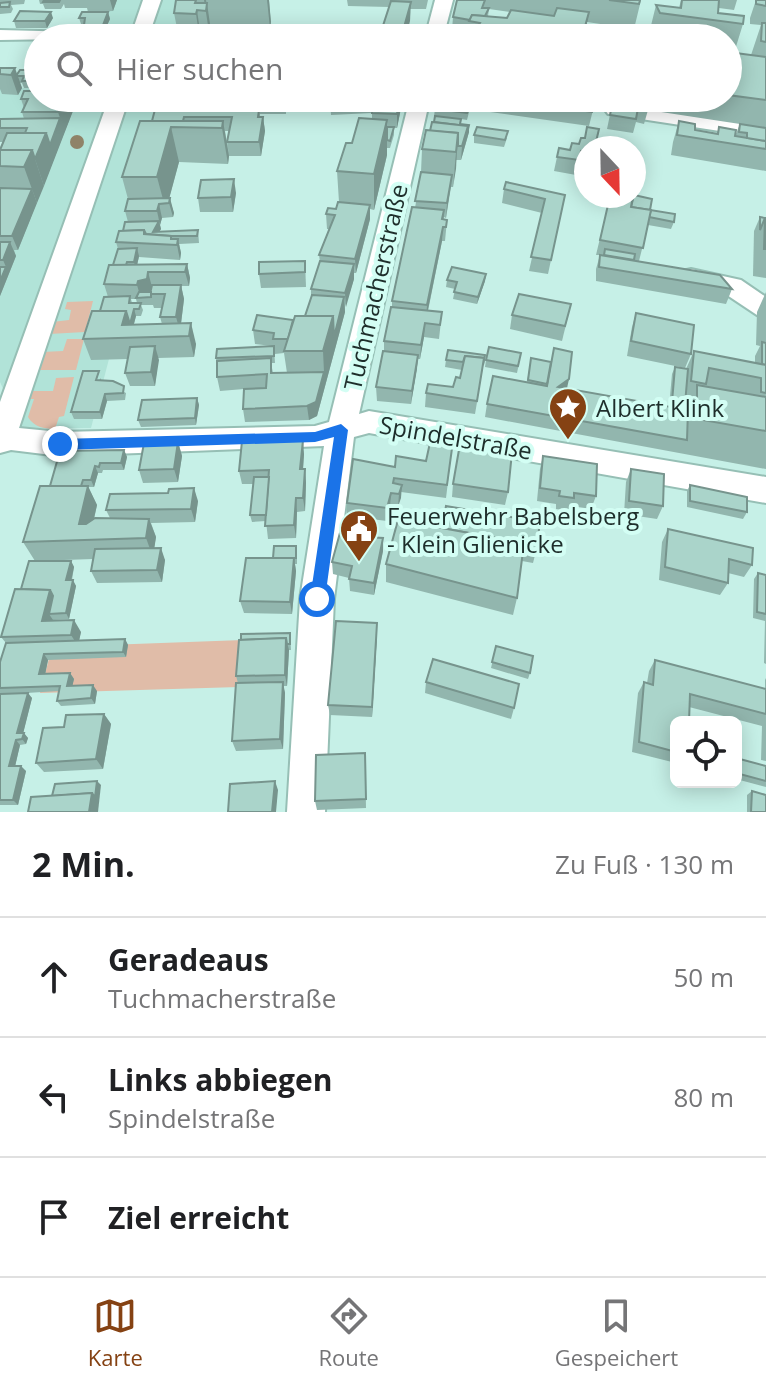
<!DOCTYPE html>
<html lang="de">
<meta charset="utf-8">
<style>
:root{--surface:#fff;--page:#f2f2f2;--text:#202124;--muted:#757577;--line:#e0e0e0;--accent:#854213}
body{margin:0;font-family:"Open Sans",sans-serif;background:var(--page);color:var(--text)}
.controls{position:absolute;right:24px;bottom:24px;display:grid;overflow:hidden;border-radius:12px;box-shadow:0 4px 20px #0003}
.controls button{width:72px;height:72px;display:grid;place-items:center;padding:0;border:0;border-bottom:2px solid var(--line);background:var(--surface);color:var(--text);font:40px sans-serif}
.compass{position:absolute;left:574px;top:136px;width:72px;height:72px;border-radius:50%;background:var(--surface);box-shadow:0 4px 20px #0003;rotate:158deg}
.stop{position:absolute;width:24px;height:24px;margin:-18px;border:6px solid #1a73e8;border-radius:50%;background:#fff}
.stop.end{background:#1a73e8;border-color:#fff;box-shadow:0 2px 8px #0008}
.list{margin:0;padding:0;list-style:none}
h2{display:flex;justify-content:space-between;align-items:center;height:104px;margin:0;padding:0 32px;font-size:34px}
h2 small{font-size:26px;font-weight:400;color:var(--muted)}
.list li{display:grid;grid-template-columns:52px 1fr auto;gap:24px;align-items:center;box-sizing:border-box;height:120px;padding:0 32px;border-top:2px solid var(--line)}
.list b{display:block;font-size:30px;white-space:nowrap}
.list p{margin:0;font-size:26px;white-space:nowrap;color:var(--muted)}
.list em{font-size:26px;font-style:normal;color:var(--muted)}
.icon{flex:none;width:44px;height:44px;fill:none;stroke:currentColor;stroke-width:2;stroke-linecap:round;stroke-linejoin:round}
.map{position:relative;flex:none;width:766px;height:812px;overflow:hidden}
.search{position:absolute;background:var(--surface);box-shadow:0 4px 20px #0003;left:24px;right:24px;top:24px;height:88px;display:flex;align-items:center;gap:20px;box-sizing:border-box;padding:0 28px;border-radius:44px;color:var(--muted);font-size:30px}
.sheet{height:464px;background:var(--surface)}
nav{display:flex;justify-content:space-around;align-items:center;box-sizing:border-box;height:112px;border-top:2px solid var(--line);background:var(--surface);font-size:22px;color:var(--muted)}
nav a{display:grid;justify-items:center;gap:4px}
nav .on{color:var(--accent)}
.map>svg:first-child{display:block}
</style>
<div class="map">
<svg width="766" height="812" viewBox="0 0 766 812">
<rect width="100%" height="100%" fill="#c6f0e7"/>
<g fill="#b1e3d8">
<path d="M113,0H203L193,38H97Z"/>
<path d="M0,88H38V98H177L91,428H21L0,382V275L58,133H0Z"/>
</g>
<g fill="#e0bca8">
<path d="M93,301L85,332L49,334L52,322L69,320L71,310L65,309L67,302Z"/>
<path d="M67,339H84L76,370H38L42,352L63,351Z"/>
<path d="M74,377L64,416L59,417L55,429C44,429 34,427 28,417L34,399H28L30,391H53L56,378Z"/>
<path d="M243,640L239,687L40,693L52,647Z"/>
</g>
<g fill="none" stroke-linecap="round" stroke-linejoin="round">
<defs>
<g id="minor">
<path d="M143,0H161L148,38H130Z"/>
<path d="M435,0H453L443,38H425Z"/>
<path d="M0,30L117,33L126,38L0,40Z"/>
<path d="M109,98H129L19,428L60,432L315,426L329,422L410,98H430L359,414L369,411L766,477V503L369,433L354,437L334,599L325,812H287L300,599L324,446L60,456L11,450L0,453V402Z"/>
<path d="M615,104L766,126V138L608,114L605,110Z"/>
<path d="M691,269L741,280L766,297V318L757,315L724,293L682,283L679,277L682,271Z"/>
</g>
</defs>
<use href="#minor" stroke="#96bfb5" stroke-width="4"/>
<use href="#minor" fill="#fff" fill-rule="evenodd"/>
</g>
<circle fill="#8f8368" cx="77" cy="142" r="7"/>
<g fill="#92b6ae" fill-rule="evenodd">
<path d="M0,0H25L24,4L11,5L13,9L11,13L0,14Z"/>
<path d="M39,0H117L113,11L88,12L87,8H65L64,4L61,9H45L43,4H40Z"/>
<path d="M176,0H269L271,26L239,28V38H170L178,33L174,13Z"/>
<path d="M347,0H428L426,9H410V21L389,7L348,6Z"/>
<path d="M457,0H641L634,29L587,22L584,37L449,38L452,30L453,17ZM489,9L510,12L507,18L488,16Z"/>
<path d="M681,0H737L734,10L719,8L718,13L743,24L734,53L751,55L761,25L750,24V18L756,0H766V171L671,155L673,142L679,121L695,130L717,134L719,127L735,136L740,124L648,110L644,124L636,122L633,133L607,129L613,100L617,101L618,98H728V38H648L656,5L679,8Z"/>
<path d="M108,12L110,19L104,32H86L85,24H81L79,18Z"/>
<path d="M53,18L47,28H16L14,21Z"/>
<path d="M0,68L17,75L37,70L38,98H78L18,250H14L16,256L0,296V148L3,142H0V119H24L22,112L24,108L21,99L32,90L31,88H24L22,83H20L22,88L18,95L2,94L0,89Z"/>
<path d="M206,98H286V114H260V117H263L265,131L261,156H229L227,142L229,131H225L229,156L228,164L179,162L169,198L174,213L173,217L162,218L160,225L161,229L159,232L198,230L199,243L179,244L181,253L180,260L139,257L137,265L187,264L190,278L189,286H181L184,299L181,324L196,344L194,357L158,358L155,386H130L125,373L128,359L91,360L83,339L108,297L104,284L113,265L118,249L116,242L128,222L125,211L128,199L122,177L152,121L188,106H190V110H208ZM131,299H136L137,303H132ZM141,305H153L154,308H162L160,317L162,324H134L136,316H141L143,310Z"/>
<path d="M403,98L397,128H394V135L390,148H387V155L374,210L370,209V219L356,273H354V279L345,307V312L317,416L309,420L245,422L243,409L244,389L220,391L217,377L216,358L272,346L255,344L253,330L293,323L305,316L311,297V289L320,262L319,255L329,229H327L326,214L336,209L339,202L337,171L352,143L372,119V113L331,115L330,101ZM274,347L275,354L284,353L287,373H273L271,363H275Z"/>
<path d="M439,98H467V100L470,108L467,120L461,119V124L469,132L461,160H456L453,187H451L446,218L444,217L443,219L447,220L445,241H442L428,311L442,312L439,339L424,337L420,359H418L411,404L377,401L376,387L384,352V341L392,307V301L415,208L421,172L422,149L430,131L459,119L434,116L435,109Z"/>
<path d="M477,98H554L562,99L596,98L589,126L476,110Z"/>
<path d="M474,135L507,138L504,147L474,143Z"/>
<path d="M585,138L586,167L578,165L576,175L554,171L557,157L579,144Z"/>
<path d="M504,189L565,195L548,274L529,271L542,213L502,203Z"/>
<path d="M236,193L233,212H200L198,198Z"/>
<path d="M610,196L650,210L674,222L671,229L648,225L639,261L732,289L726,304L596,281V269L600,255H596Z"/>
<path d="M760,217L766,218V278L753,276L754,231Z"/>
<path d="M305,261L306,287L261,288L259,274Z"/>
<path d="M486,274L485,281L477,304L453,299L455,289L446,287L447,280Z"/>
<path d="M766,292V469L485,417L487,404L527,382L531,358L567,389L669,407L672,374L675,367L686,369L694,351L755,363V356L760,346L756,345L757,312ZM685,401L690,402L687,410L682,409Z"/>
<path d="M571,304L562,341L510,329L512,315Z"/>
<path d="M636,313L691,354L685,368L627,356L632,327Z"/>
<path d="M521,353L517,373L485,367L486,360Z"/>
<path d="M485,355L475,414L425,407L426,393L453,387L460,378L462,370L445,367L446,360Z"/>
<path d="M101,378V380L126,393L125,400L107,401L102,419H74L71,412Z"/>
<path d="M197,398L199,405L196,425L141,427L138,420Z"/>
<path d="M453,441L446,498L401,492L398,507L390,506L387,521L347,516V503L395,467L426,461Z"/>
<path d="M178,442L182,456L178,482L143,483L139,470Z"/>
<path d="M124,450L127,457L124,470H103L102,473H98L94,487H88L97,505L94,519L110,518L106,510L198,501L195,522L151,523L156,537L154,548L165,560L162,582L97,583L91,571L93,559L35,561L23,542L50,486Z"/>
<path d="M304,454L303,469H305L306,483L305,511L297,512L296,538L268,539L266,521L252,522L250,515L253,484H242L239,471Z"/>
<path d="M543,456L596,496L591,509L572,506L570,511L556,509V504L537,501L540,469Z"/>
<path d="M631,469L663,506L657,519L624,514L626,482Z"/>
<path d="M453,484L508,492L505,505L452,497Z"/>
<path d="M690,485L747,512L743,519L687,507V491Z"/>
<path d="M368,520V537L383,551L374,595L350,591L349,578L333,574L332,562Z"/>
<path d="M398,520L536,551L533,563L522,561L517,598L513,615L386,582V564Z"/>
<path d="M668,529L752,565L744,577L728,573V583L720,595L659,580L662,542Z"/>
<path d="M297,553V564H295L296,571L292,614L244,613L240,601L273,558Z"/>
<path d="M71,561L74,567L72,580L76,586L69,619L53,620V621L81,632L79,640L125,639L128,645L126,657L48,660L45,674L70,673L74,679L72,686L97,691L95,704L61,706L57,701L59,691L26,693L32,698L23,733L28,738L26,744L20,745L15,766L26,771L18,805H0V662L6,643L1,637L21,589Z"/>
<path d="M758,573L766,575V664L764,663L765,621L753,618L754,579Z"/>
<path d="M290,633L291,650H289L287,686H283L285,693L283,749L236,751L232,741L238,683L236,676Z"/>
<path d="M377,635L372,717L330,715L328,705Z"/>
<path d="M496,646L530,673L528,679L491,668Z"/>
<path d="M655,660L765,689V680L766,678V761L761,760L762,726L689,707L676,722V763L632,752L638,693L644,682L647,683L649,671Z"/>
<path d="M426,682L514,708L511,719L425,693Z"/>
<path d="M104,714L111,724L103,769L44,772L36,763L64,727Z"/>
<path d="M365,753L366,808L317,810L315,801Z"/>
<path d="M736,758L766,766V787L736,779Z"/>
<path d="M752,791L766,812H747V795Z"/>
</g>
<g fill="#77948d">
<path d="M110,0H117L113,11Z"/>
<path d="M196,0L197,10L201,38H198L199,34L196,14Z"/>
<path d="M204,0H206L207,6V3L212,38H210Z"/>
<path d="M267,0H269L271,22L270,28Z"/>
<path d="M411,2L410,21L406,38H401Z"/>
<path d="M51,12L53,18L47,28L45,21Z"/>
<path d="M108,12L110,19L104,32L103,25Z"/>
<path d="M589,12L584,38H582L584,30Z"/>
<path d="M15,68L22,88L18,95L11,75Z"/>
<path d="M64,98H78L44,186L35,159L46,133L60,118L58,112Z"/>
<path d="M400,98H403L397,128V114Z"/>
<path d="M263,117L265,131L261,156L259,142Z"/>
<path d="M387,120V155L374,210V174Z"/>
<path d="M223,121L229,156L228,164L222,128Z"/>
<path d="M469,125V132L461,160L462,146Z"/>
<path d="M171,127L179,162L168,203H164L157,177Z"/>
<path d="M458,133L456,169L453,187L456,152Z"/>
<path d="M32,150L44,186L37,203L24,167Z"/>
<path d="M452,175L450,189L446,218L447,203Z"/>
<path d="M234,179L236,193L233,212L231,197Z"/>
<path d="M32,189L37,203L18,250L12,236Z"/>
<path d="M170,198L174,213L173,217L169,203Z"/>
<path d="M159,204L162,218L160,225L157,211Z"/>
<path d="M370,205V219L356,273L355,259Z"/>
<path d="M444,210L442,241L426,319L427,305Z"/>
<path d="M159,221L161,229L156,237L153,232Z"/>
<path d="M178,239L181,253L180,260L177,245Z"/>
<path d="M10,242L16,256L0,296V281L6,267L3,260Z"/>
<path d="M137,248L139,256L136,270L134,262Z"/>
<path d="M187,264L190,278L189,286L185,272Z"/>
<path d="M354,264V279L346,307L345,293Z"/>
<path d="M148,272L152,287L150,293L142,295L141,299L137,285L138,281Z"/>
<path d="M486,274L485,281L477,304L478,297Z"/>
<path d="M181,285L184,299L180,331L176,317Z"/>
<path d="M344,297L345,312L317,416L309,420L307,406L324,372L323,351L333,316Z"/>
<path d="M134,309L136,316L130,338L122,325L126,311Z"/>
<path d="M191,323L196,344L194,357L189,336Z"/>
<path d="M425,323L424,337L420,359L421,345Z"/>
<path d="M155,346L159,360L155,386L151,372Z"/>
<path d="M418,355L417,369L411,404L412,391Z"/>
<path d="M569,379L566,393L558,387Z"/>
<path d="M105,394L107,401L102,419L100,412Z"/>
<path d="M197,398L199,405L196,425L195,418Z"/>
<path d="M303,440L304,454L302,483L300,469Z"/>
<path d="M178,442L182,456L178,482L174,469Z"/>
<path d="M124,450L127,457L124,470L121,463Z"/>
<path d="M95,466L98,473L94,487L91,480Z"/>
<path d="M305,469L306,483L305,511L303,498Z"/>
<path d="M402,485L401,498L398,507L399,494Z"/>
<path d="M88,486L97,505L89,540L79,524Z"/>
<path d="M194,488L198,501L195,522L191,509Z"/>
<path d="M391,493L390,506L387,521V508Z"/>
<path d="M296,498L297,512L296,538L294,525Z"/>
<path d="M149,519L156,537L153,557L146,538Z"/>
<path d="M383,538V551L374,595V583Z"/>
<path d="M161,548L165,560L162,582L157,570Z"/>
<path d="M294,558L296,571L292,614L290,602Z"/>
<path d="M71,561L74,567L70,586L66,580Z"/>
<path d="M73,580L76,586L69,619L66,613Z"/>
<path d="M50,590L57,602L49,614L53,620L50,633L42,621Z"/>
<path d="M74,620L81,632L78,646L71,635Z"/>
<path d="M377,623V635L372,717V707Z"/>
<path d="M286,638L289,650L287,686L285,675Z"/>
<path d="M125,639L128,645L126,657L123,652Z"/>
<path d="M44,654L48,660L44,680L39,674Z"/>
<path d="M70,673L74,679L71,692L67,686Z"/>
<path d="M283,682L285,693L283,749L280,739Z"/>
<path d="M93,685L97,691L95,704L91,698Z"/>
<path d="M28,693L32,698L22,738L17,733Z"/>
<path d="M104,714L111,724L103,769L96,759Z"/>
<path d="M24,733L28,738L26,744L22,739Z"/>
<path d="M16,740L20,745L14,771L9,766Z"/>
<path d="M21,766L26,771L18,805L13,800Z"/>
<path d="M97,781L101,785L98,812H89L92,793Z"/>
<path d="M275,781L278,790L276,812H272Z"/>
</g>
<g fill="#aad4ca" stroke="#77948d" stroke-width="2">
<path d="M44,0H60L59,2H43Z"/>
<path d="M176,0H196L195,3H207L206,11L197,10L196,14L174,13Z"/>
<path d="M457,0H485L482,8H489L485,16L472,15L470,20L453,17Z"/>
<path d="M609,0H640L639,4Z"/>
<path d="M682,0H719L718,13L744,16L743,24L660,13L656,5L681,8Z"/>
<path d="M756,0H766V6L756,4Z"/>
<path d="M391,1L411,2L401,38H379Z"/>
<path d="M10,2L9,7H0V3Z"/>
<path d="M557,8L589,12L584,30L577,29L575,36L589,38H476L481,28H477L480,23L469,21L472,15L507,18L511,10L554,16Z"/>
<path d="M20,11L51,12L45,21H14Z"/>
<path d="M82,12H108L103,25H84L85,18H79Z"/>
<path d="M762,23H766V42L761,41Z"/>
<path d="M212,26H238V34L211,32Z"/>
<path d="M246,26H280L277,38H243Z"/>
<path d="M450,30L477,34V37L449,38Z"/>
<path d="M172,33H200L199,38H170Z"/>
<path d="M728,52L766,57V100L728,95Z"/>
<path d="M0,68H15L11,75L0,74Z"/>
<path d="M20,70H37L35,74H33L30,81H22L24,76H16Z"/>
<path d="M33,74H38V98H64L58,112H22L28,99H21L24,91H31L35,82H29Z"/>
<path d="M158,98H186L184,106H190L188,110H259L258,117H263L259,142H227L232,117H184L183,121H152Z"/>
<path d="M206,98H285V100H246L245,103H219L220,98Z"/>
<path d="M331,98H400L397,114L372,113L373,99L330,101Z"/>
<path d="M439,98H447L471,101L467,113L435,109Z"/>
<path d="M491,98H554L562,99V98H596L592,112Z"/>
<path d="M613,100L648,105V110L638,108L636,119L610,115Z"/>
<path d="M435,116L461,119L460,124L469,125L467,133L468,126L434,122Z"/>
<path d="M60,118L50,145L46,133H25L27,128H0V119Z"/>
<path d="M359,118L387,120L374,174L337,171L346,143H352Z"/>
<path d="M140,121H223L222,128L171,127L157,177H122Z"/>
<path d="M679,121L695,124V130L718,134L719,127L736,130L735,136L766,141V149L677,135Z"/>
<path d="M432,122L468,126L462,146H458V133L430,131Z"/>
<path d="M740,124L766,128V141L747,138V133L739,132Z"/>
<path d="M387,127H394L390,141L387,140Z"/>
<path d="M477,127L508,131L505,140L474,135Z"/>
<path d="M587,127L599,129L595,146L609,148H586V152L581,151L579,160L557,157L559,148L570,150L572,143L579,144L581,138H585Z"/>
<path d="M426,130L458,133L456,152L422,149Z"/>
<path d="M7,133H46L35,159L32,150H0Z"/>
<path d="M0,150H32L24,167L0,166Z"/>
<path d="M421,172L452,175L447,203L415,201Z"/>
<path d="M634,176H637L634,192Z"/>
<path d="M234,179L231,197L198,198L201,180Z"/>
<path d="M506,182L565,195L551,260L531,257L545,199L504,189Z"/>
<path d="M0,188L32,189L12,236H0Z"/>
<path d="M634,195L652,199L650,210L675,214L674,222L649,217L651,210L631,207Z"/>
<path d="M610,196H633L631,207L651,210L643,248L600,240Z"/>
<path d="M170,198L169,203L159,204L157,211H125L128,199Z"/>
<path d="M338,202L370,205L355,259L319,255L335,215L326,214L328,208L336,209Z"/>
<path d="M412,207L444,210L442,219L447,220L446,227H443L427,305L392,301Z"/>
<path d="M760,217L765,218L760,230Z"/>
<path d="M765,218H766V249H764Z"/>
<path d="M159,221L153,232L198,230L197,236H171L146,234L144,230L123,231L125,222Z"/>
<path d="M144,230V234L171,236V239H178L177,245L116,242L119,231Z"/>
<path d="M0,242H10L3,260H0Z"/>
<path d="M137,248L134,262H127L126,265H113L118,249Z"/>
<path d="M605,249L635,254L634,260L604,255Z"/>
<path d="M600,255L720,275L732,289L599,267Z"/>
<path d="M305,261V272L259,274V262Z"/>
<path d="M320,261L354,264L345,293L311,289Z"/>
<path d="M187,264L185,272H148L147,279L138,281L137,285L104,284L109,265Z"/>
<path d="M0,267H6L0,281Z"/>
<path d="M452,267L486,274L478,297L454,292L457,282L447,280Z"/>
<path d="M152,285H181L176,317H160L165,294H150Z"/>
<path d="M139,292H151V297L136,298Z"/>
<path d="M519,294L571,304L565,326L512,315Z"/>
<path d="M312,295L344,297L334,337L333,316H305Z"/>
<path d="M130,296L129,303H141L139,309H134L130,324L126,311H100L104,297Z"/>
<path d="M391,307L442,312L440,325L425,323L421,345L384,341Z"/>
<path d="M92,311H126L122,325L191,323L189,336L83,339Z"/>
<path d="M636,313L694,325L691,354L631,341Z"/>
<path d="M257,315L293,320L288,339H273L274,333L253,330Z"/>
<path d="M295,316H333L323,351H284Z"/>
<path d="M762,342L766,343V365L762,364Z"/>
<path d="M155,346L151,372L125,373L130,347Z"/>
<path d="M274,346V356L216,358L217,349Z"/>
<path d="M489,347L521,353L518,366L486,360Z"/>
<path d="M554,348L572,352L569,379L558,387L688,410L687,440L487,404L493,376L547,386Z"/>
<path d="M448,350L485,355L483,365L484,358L465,356L463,362L446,360Z"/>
<path d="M383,351L418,355L412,391L376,387Z"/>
<path d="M694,351L766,365V393L761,392V378L709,368L706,384L691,381Z"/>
<path d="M465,356L484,358L477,401L426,393L428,384L453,387L456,377L460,378Z"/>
<path d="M271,358V373L324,372L316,402L307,406L243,409L244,389L266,388L267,374L217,377V361Z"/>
<path d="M531,358L551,362L547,384L528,380Z"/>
<path d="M675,367L688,369L685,404L672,402Z"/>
<path d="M83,371H99L96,380L113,381L124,386L123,393L105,394L100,412H71Z"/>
<path d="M697,385L766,397V431L697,419Z"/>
<path d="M197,398L195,418L138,420L142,400Z"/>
<path d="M431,438L453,441L447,485L394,478L393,483L402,485L399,494L391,493L387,508L347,503L353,459L395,467L396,456L426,461Z"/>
<path d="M303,440L300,469H305L303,498H296L294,525L265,526L269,470L239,471L242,441Z"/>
<path d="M178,442L174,469L139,470L144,443Z"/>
<path d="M460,444L512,452L508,492L453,484Z"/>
<path d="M124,450L121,463H100L99,467L95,466L91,480H83L81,486H50L60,451Z"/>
<path d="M543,456L597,464L596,496L574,493V498L559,496L560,491L540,488Z"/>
<path d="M631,469L664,474L663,506L629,501Z"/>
<path d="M254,477H269L266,515H250Z"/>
<path d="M690,485L747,497V512L690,501Z"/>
<path d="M40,486H88L79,524H86L95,518L149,519L146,538L23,542Z"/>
<path d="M194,488L191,509L106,510L110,494L168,493L169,489Z"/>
<path d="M446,506L540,522L536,551L523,548L524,543L442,528Z"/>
<path d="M344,518L368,520L366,537L383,538L374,583L349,579L352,566L332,562Z"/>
<path d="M398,520L524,543L517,598L386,564Z"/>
<path d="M668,529L753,548L752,565L729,559L728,583L665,567Z"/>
<path d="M274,546H296V558H273Z"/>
<path d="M161,548L157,570L91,571L95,549Z"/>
<path d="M246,558H294L290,602L240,601Z"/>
<path d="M29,561H71L66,580H73L66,613L49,614L53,596L50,590L21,589Z"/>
<path d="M758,573L766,575V614L757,612Z"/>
<path d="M15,589L50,590L42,621L74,620L71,635L1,637Z"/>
<path d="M336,621L377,623L372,707L328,705Z"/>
<path d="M290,633V644H287L286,638L241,640V634Z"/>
<path d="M286,638L285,675L236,676L239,640Z"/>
<path d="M125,639L123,652L44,654L39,674L70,673L67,686L93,685L91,698L57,701L60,686L0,688V662L6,643Z"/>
<path d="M496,646L533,656L530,673L492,662Z"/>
<path d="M433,659L519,684L514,708L426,682Z"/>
<path d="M655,660L766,689V714L690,694L689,722H676V752L639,742L644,682L653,685Z"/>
<path d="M283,682L280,739L232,741L236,683Z"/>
<path d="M28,693L17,733H24L22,739L16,740L9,766H21L13,800H0V694Z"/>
<path d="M104,714L96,759L36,763L43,728L64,727L66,715Z"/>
<path d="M365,753L366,799L315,801L316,755Z"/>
<path d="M736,758L766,766V781L736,773Z"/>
<path d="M97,781L95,797L92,793L52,796L55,784Z"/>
<path d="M275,781L272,812H228L230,784Z"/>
<path d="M752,791L766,795V812H751Z"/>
<path d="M92,793L89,812H28L31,797Z"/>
</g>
<path fill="#1a73e8" d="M341,424L348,430L325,599L317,606L310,599L334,437L315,442L60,450L53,444L60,439L315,432Z"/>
<defs>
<symbol id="sight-pin" viewBox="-11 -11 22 30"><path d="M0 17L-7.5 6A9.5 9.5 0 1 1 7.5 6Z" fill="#854213" stroke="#d3fef4"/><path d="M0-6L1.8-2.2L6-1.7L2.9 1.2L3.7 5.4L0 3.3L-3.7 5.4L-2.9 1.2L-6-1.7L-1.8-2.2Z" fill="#fff"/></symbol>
<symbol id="civic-pin" viewBox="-11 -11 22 30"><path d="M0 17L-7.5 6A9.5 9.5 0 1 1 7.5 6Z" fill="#854213" stroke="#d3fef4"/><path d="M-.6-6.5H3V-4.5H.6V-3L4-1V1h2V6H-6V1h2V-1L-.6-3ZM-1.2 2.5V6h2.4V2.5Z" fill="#fff"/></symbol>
</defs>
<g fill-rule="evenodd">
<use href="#sight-pin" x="546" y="385" width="44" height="60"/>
<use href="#civic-pin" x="337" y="507" width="44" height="60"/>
</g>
<g text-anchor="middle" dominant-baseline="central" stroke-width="8" stroke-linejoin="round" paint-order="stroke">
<g font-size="24" fill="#1e2e2b" stroke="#d3fef4">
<text transform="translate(375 287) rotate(-77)">Tuchmacherstraße</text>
<text transform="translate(456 437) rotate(10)">Spindelstraße</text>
</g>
<g font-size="24" fill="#1e2e2b" stroke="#d3fef4" text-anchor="start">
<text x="596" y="407">Albert Klink</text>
<text x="387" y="515">Feuerwehr Babelsberg<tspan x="387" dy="28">- Klein Glienicke</tspan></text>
</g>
</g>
</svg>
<div class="controls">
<button><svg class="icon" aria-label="locate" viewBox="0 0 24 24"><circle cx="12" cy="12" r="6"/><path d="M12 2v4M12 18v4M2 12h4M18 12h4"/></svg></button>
</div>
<svg class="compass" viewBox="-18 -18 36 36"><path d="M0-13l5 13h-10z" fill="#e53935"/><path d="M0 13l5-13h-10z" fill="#757577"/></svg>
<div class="stop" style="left:317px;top:599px"></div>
<div class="stop end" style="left:60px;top:444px"></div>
<div class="search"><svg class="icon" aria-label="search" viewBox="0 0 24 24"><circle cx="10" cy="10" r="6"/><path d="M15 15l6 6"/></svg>Hier suchen</div>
</div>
<section class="sheet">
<h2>2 Min.<small>Zu Fuß · 130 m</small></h2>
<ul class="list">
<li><svg class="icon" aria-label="ahead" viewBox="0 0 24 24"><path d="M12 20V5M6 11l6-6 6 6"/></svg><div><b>Geradeaus</b><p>Tuchmacherstraße</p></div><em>50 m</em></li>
<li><svg class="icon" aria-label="left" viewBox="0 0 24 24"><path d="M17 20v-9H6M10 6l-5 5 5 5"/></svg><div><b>Links abbiegen</b><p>Spindelstraße</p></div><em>80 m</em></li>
<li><svg class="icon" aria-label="arrive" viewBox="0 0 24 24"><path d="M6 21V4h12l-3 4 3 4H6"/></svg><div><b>Ziel erreicht</b></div></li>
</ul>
</section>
<nav>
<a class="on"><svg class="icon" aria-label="map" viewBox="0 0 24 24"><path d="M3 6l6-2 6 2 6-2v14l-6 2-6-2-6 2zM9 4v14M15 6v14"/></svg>Karte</a>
<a><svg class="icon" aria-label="directions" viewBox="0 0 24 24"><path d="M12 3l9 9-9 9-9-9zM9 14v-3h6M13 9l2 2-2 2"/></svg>Route</a>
<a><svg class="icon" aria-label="saved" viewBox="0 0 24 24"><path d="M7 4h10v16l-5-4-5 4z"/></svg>Gespeichert</a>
</nav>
